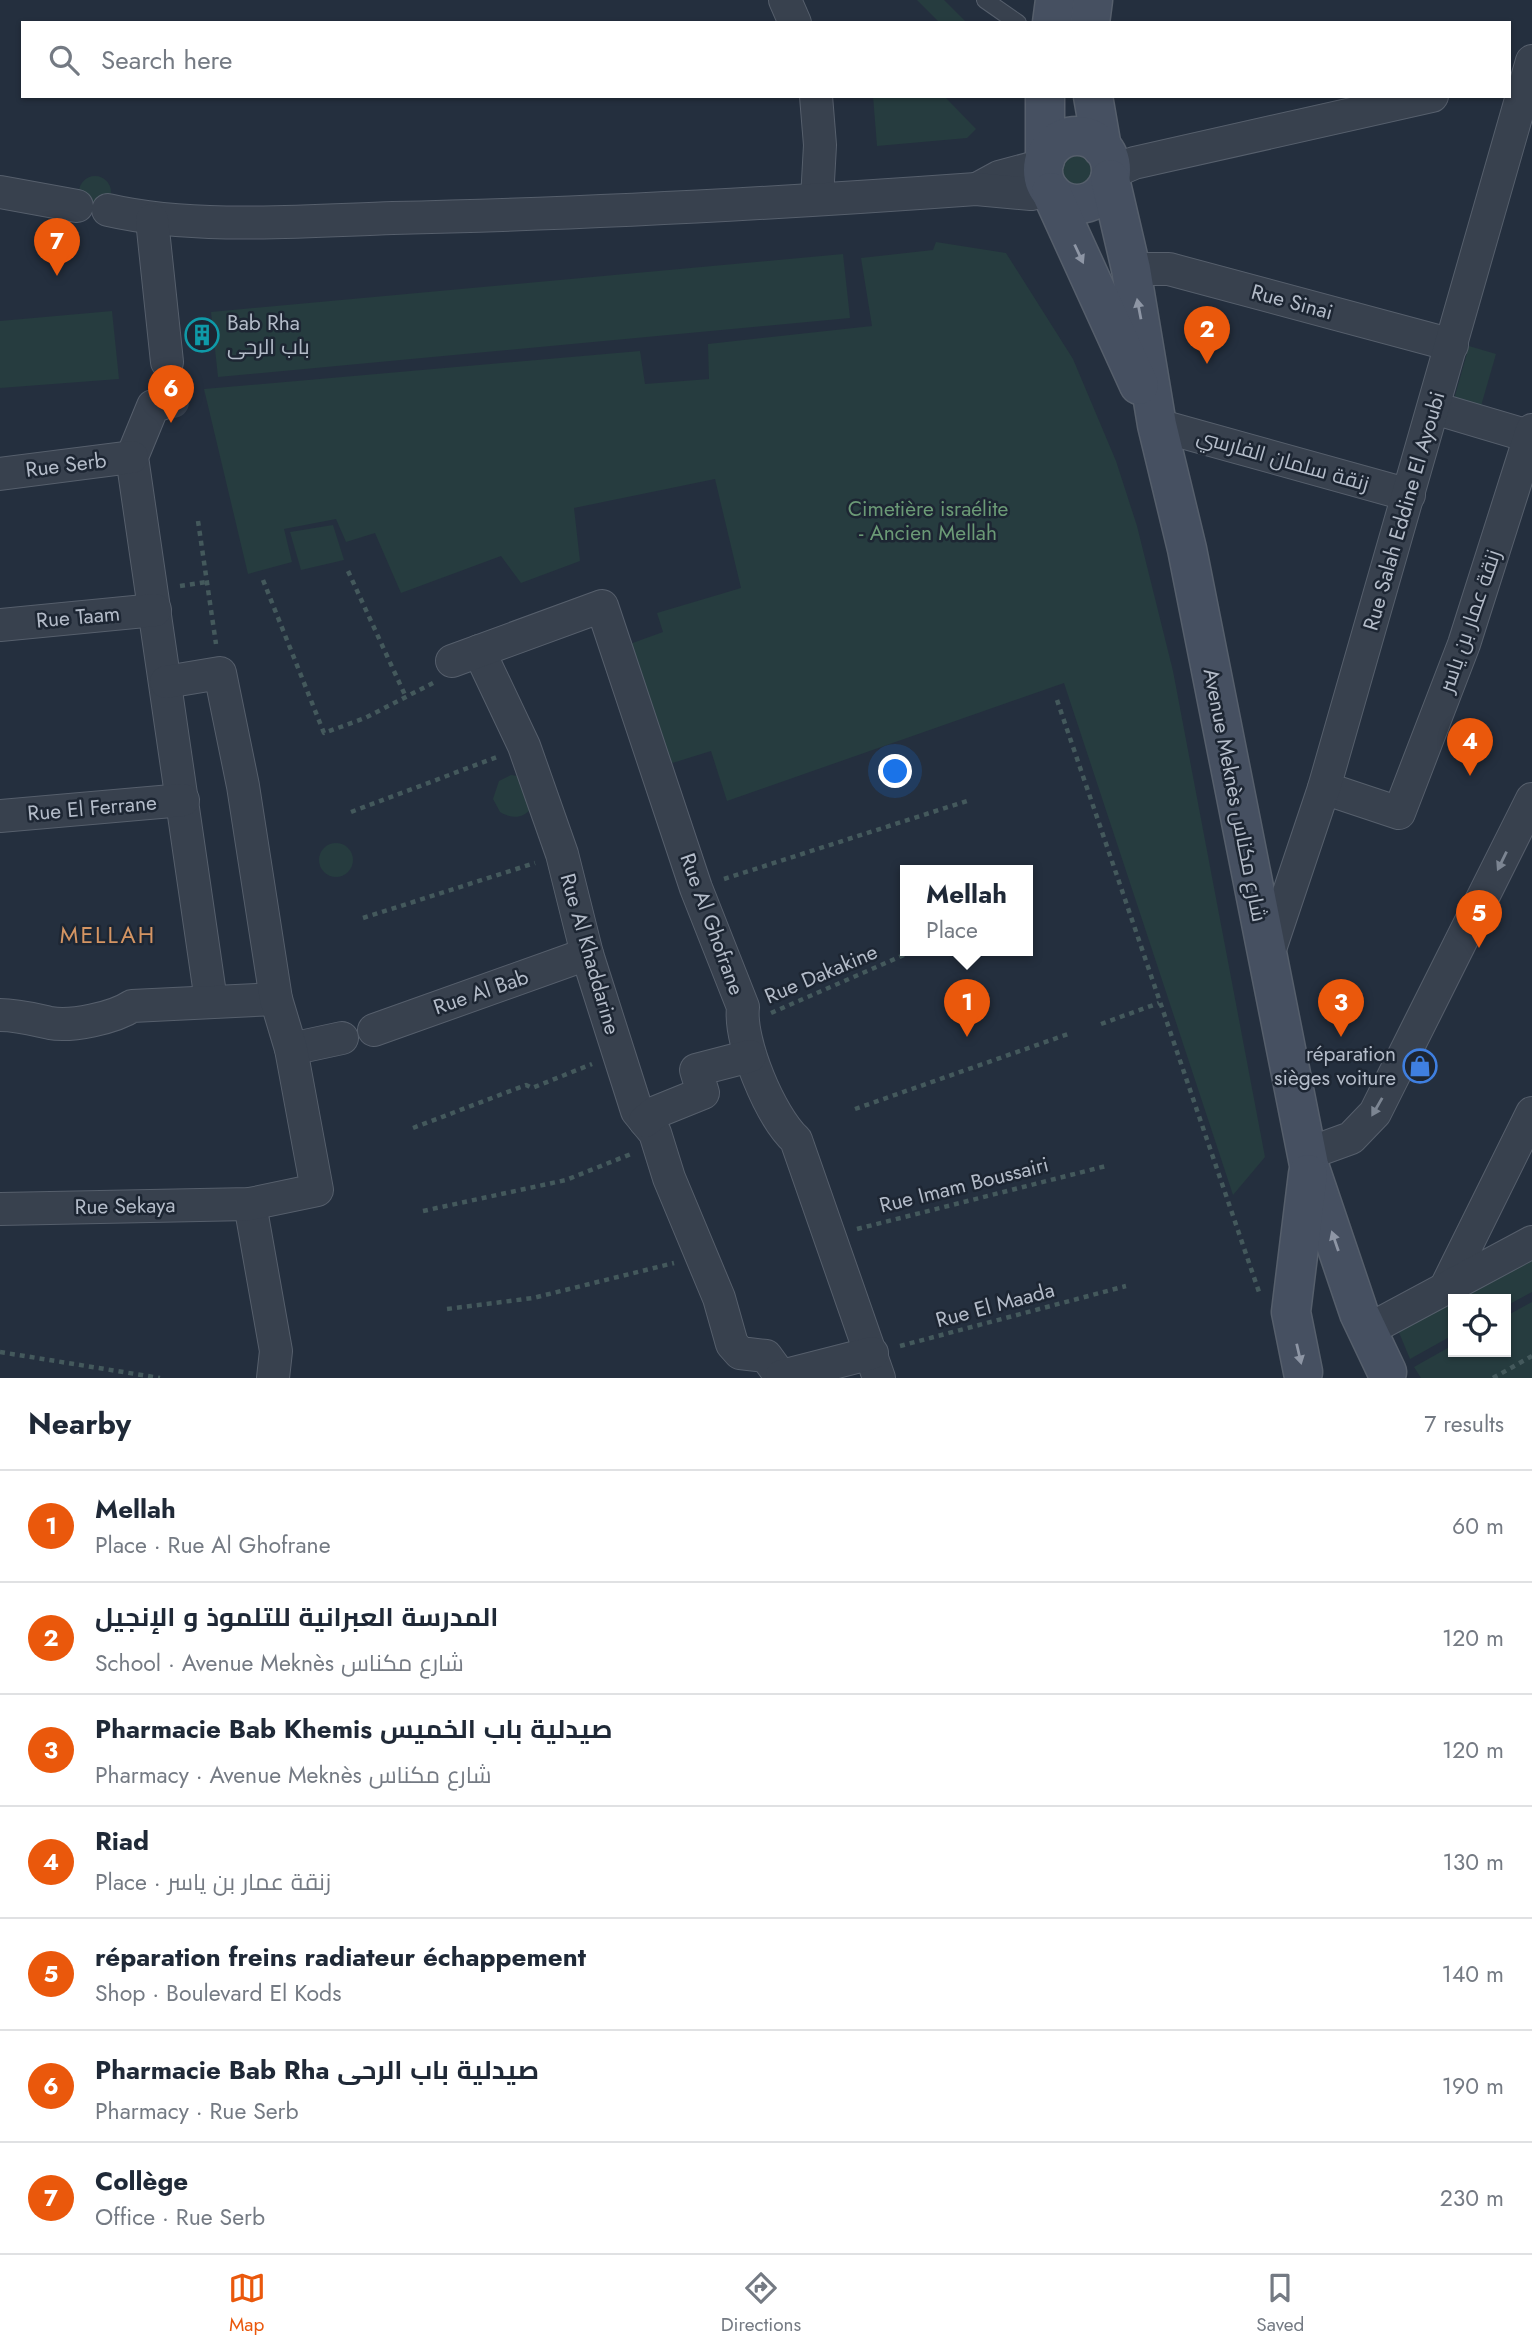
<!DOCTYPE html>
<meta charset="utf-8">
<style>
:root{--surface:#fff;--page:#f6f6f7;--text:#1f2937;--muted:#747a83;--line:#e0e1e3;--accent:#ea580c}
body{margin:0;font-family:Jost,Cairo,sans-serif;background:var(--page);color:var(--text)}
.controls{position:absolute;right:21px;bottom:21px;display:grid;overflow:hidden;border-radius:0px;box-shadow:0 2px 5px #0004}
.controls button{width:63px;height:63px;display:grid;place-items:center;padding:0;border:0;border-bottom:2px solid var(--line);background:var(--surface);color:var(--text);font:35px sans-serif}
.you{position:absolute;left:896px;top:772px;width:24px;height:24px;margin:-18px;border:5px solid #fff;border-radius:50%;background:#1a73e8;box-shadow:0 0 0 10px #1a73e833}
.badge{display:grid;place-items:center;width:46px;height:46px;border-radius:50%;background:var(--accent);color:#fff;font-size:23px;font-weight:700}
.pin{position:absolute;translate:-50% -58px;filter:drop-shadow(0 2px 4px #0008)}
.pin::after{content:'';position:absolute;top:37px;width:24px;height:21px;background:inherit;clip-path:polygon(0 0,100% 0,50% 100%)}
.popup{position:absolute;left:900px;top:865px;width:133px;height:91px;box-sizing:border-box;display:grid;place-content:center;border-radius:0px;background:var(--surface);filter:drop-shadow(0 2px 5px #0005);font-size:23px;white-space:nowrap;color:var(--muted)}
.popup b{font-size:26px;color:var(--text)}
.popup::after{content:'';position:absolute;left:50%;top:100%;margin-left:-14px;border:14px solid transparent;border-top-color:var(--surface)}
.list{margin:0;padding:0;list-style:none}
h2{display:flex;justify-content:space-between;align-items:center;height:91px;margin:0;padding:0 28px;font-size:30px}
h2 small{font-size:23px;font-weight:400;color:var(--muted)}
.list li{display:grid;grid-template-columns:46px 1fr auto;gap:21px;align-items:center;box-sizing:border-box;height:112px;padding:0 28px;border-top:2px solid var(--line)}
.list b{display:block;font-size:26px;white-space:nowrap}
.list p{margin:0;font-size:23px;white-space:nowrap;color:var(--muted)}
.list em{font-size:23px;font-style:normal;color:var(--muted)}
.icon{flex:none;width:38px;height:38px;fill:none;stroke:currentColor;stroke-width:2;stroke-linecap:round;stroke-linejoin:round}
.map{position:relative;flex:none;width:1532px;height:1378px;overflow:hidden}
.search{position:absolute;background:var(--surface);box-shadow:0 2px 5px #0004;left:21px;right:21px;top:21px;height:77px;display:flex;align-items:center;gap:18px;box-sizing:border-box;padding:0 24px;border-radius:0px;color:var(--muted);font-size:26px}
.sheet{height:875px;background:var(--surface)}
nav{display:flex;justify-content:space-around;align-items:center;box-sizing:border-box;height:98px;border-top:2px solid var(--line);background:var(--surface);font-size:19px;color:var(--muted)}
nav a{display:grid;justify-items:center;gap:4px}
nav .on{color:var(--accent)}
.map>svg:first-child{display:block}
</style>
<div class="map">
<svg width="1532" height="1378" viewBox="0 0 1532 1378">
<rect width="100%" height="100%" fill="#242f3e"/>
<g fill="#263c3f">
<path d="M917,0H944L967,23H940Z"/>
<path d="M873,96H944L976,129L967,138L877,146Z"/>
<circle cx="1077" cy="170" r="21"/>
<circle cx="95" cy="192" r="16"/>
<path d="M936,242L1006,253L1073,359L1116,461L1137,526L1173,671L1265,1157L1233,1195L1064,683L727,801L711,751L666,765L627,645L663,632L657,613L741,588L715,479L574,508L580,561L521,583L501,556L401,593L375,533L346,542L336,519L284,529L292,562L248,574L204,389L640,351L645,384L709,379L708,344L872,326L861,258L933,250Z"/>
<path d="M843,254L850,318L218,377L211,312Z"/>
<path d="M112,311L119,379L0,388V321Z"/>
<path d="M1469,346L1496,354L1481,406L1454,399Z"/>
<path d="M333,525L344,560L301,570L290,532Z"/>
<path d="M511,775L524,777L532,808C522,819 512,819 500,812L493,799L499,781Z"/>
<circle cx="336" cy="860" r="17"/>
<path d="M1532,1258V1292L1506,1306V1299H1455Z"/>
<path d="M1453,1300V1335L1410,1359L1398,1330Z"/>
<path d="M1532,1302V1378H1421L1414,1367L1453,1345V1352H1506V1316Z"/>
</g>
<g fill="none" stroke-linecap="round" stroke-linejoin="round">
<path stroke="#3a4453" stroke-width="32" stroke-dasharray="32 16" stroke-linecap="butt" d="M161,404L173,402L167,362"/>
<defs>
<path id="lane" d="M985,0L1018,23"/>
<g id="street">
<path d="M785,0L795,23"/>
<path d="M816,96L820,145L817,199"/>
<path d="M1111,173L1134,163L1432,96"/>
<path d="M977,189L999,177L1044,165"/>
<path d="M0,192L77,206"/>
<path d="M108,210C195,230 303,221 393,218C588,214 782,203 976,189L1031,194L1049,189"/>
<path d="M152,220L167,362"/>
<path d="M1131,269H1169L1452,345"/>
<path d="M161,404L153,406L132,457L211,1001"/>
<path d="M1434,408L1532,437"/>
<path d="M1157,425L1409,495"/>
<path d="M0,474L132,457"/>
<path d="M0,625L155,610"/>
<path d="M479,651L524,746L562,854L587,954L637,1111L655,1133L669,1178L719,1298L732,1344L740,1353L766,1356L782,1378"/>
<path d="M452,661L602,606L696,888L743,1007C739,1041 770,1116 796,1140L879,1378"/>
<path d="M1324,788L1399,813L1464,644L1532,430"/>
<path d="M0,816L183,800"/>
<path d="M1267,958L1324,788L1532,61"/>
<path d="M0,1015C18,1015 32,1019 50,1023C71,1027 114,1018 132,1006L276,999"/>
<path d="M374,1030L587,954"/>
<path d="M291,1049L342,1038"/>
<path d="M645,1121L656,1112L703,1093L696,1070L750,1056"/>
<path d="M1307,1154L1351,1138L1375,1113L1532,799"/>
<path d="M250,1204L276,1351L273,1378"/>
<path d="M0,1209L250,1204L317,1190L291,1049L276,999L243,786L220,673L166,682"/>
<path d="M1445,1289L1532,1113"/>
<path d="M1368,1330L1532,1242"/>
<path d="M782,1376L872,1353"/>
</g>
<g id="secondary">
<path d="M1052,23L1055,0"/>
<path d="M1090,23L1093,0"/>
<path d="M1045,96V160"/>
<path d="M1093,96L1102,148"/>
<circle cx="1077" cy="170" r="34"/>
<path d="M1110,179L1131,269L1157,425L1187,549L1309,1165L1359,1313L1387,1372"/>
<path d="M1051,192L1139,385"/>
<path d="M1303,1372L1291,1312L1308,1174"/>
</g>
</defs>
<use href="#lane" stroke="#565f6c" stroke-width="18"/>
<use href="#street" stroke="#565f6c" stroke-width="34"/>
<use href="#secondary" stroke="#565f6c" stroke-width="41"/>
<g stroke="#44595c" stroke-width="4.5" stroke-dasharray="5 5" stroke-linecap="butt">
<path d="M198,521L216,644"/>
<path d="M348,571L405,695"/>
<path d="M263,580L324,733L365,718L433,683"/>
<path d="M180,586L207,582"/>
<path d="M1057,700L1259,1292"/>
<path d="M351,812L497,757"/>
<path d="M724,879L970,800"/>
<path d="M363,918L535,863"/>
<path d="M771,1013L913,951"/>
<path d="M1101,1024L1159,1003"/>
<path d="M855,1109L1071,1033"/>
<path d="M413,1128L526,1085L532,1088L592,1064"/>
<path d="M423,1211L566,1180L631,1154"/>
<path d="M857,1229L1106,1166"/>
<path d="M447,1309L533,1298L674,1263"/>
<path d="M900,1346L1126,1286"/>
<path d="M0,1352L160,1378"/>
<path d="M1493,1378L1532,1356"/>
</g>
<use href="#lane" stroke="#38414e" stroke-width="16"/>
<use href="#street" stroke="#38414e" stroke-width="32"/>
<use href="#secondary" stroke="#465061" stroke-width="38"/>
</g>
<defs><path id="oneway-solid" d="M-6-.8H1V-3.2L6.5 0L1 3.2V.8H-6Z" transform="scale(1.75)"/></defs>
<g fill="#8e96a5">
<use href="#oneway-solid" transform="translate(1079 254) rotate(65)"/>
<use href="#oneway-solid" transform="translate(1139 309) rotate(-101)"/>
<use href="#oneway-solid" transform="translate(1335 1241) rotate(-109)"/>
<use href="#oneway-solid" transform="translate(1299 1354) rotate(77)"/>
</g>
<g fill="#7c8592">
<use href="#oneway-solid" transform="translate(1502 861) rotate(116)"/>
<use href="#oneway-solid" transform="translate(1377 1107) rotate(120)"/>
</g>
<defs>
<symbol id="building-ring" viewBox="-11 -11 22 22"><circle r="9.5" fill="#1d2633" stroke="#0f9aa8" stroke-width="1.5"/><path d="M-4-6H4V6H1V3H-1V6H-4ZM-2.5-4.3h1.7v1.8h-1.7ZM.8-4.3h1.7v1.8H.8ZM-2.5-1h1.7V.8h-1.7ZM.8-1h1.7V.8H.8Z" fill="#0f9aa8"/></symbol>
<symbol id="shop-ring" viewBox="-11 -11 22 22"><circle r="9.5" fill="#1d2633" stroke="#3f7fe0" stroke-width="1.5"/><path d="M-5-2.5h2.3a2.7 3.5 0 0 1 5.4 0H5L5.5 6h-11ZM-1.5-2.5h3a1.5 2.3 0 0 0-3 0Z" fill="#3f7fe0"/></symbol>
</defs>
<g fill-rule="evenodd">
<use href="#building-ring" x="183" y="316" width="38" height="38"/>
<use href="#shop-ring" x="1401" y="1047" width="38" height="38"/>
</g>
<g text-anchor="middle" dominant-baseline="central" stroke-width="5" stroke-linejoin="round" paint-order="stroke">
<g font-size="21" fill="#b4bcc9" stroke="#1d2633">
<text transform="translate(1292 302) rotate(15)">Rue Sinai</text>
<text transform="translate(1283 460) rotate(16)">زنقة سلمان الفارسي</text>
<text transform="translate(66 465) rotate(-7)">Rue Serb</text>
<text transform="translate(1404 511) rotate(-74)">Rue Salah Eddine El Ayoubi</text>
<text transform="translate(78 617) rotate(-5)">Rue Taam</text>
<text transform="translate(1470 621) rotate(-71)">زنقة عمار بن ياسر</text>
<text transform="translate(1235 795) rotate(79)">Avenue Meknès شارع مكناس</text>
<text transform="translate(92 808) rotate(-5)">Rue El Ferrane</text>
<text transform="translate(712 924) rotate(70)">Rue Al Ghofrane</text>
<text transform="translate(590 954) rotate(74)">Rue Al Khaddarine</text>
<text transform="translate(821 974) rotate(-23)">Rue Dakakine</text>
<text transform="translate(481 992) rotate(-19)">Rue Al Bab</text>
<text transform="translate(964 1185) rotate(-14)">Rue Imam Boussairi</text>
<text transform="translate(125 1206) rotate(-1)">Rue Sekaya</text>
<text transform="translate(995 1305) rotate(-15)">Rue El Maada</text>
</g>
<g font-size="21" fill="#b4bcc9" stroke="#1d2633" text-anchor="start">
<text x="227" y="323">Bab Rha<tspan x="227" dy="24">باب الرحى</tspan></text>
<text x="1396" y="1054" text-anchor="end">réparation<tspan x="1396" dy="24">sièges voiture</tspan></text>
</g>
<g font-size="21" fill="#6b9a76" stroke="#1d2633">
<text x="928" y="509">Cimetière israélite<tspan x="928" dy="24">- Ancien Mellah</tspan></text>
</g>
<g font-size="23" letter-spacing="2" fill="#d59563" stroke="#1d2633">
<text x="108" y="935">MELLAH</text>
</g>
</g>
</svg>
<div class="controls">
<button><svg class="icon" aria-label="locate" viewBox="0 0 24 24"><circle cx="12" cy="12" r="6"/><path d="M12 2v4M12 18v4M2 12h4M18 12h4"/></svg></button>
</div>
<div class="you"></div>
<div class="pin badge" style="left:967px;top:1037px">1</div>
<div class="popup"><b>Mellah</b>Place</div>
<div class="pin badge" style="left:1207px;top:364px">2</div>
<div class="pin badge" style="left:1341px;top:1037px">3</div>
<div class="pin badge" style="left:1470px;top:776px">4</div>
<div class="pin badge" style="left:1479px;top:948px">5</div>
<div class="pin badge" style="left:171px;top:423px">6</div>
<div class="pin badge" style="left:57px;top:276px">7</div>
<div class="search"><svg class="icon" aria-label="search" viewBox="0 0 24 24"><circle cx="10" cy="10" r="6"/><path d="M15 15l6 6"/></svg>Search here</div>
</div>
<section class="sheet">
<h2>Nearby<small>7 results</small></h2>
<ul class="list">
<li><span class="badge">1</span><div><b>Mellah</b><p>Place · Rue Al Ghofrane</p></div><em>60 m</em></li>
<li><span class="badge">2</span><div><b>المدرسة العبرانية للتلموذ و الإنجيل</b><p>School · Avenue Meknès شارع مكناس</p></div><em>120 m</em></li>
<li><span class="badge">3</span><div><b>Pharmacie Bab Khemis صيدلية باب الخميس</b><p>Pharmacy · Avenue Meknès شارع مكناس</p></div><em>120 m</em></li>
<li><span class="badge">4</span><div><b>Riad</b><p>Place · زنقة عمار بن ياسر</p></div><em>130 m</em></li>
<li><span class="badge">5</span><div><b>réparation freins radiateur échappement</b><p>Shop · Boulevard El Kods</p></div><em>140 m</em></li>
<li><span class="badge">6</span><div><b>Pharmacie Bab Rha صيدلية باب الرحى</b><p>Pharmacy · Rue Serb</p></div><em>190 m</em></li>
<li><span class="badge">7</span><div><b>Collège</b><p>Office · Rue Serb</p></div><em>230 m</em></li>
</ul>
</section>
<nav>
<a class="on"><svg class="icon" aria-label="map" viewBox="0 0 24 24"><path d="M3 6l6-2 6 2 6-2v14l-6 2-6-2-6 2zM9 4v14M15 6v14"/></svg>Map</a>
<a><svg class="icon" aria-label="directions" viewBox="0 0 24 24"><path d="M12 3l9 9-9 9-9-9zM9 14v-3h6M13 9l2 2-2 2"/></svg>Directions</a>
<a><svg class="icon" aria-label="saved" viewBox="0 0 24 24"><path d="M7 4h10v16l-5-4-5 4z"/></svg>Saved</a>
</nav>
